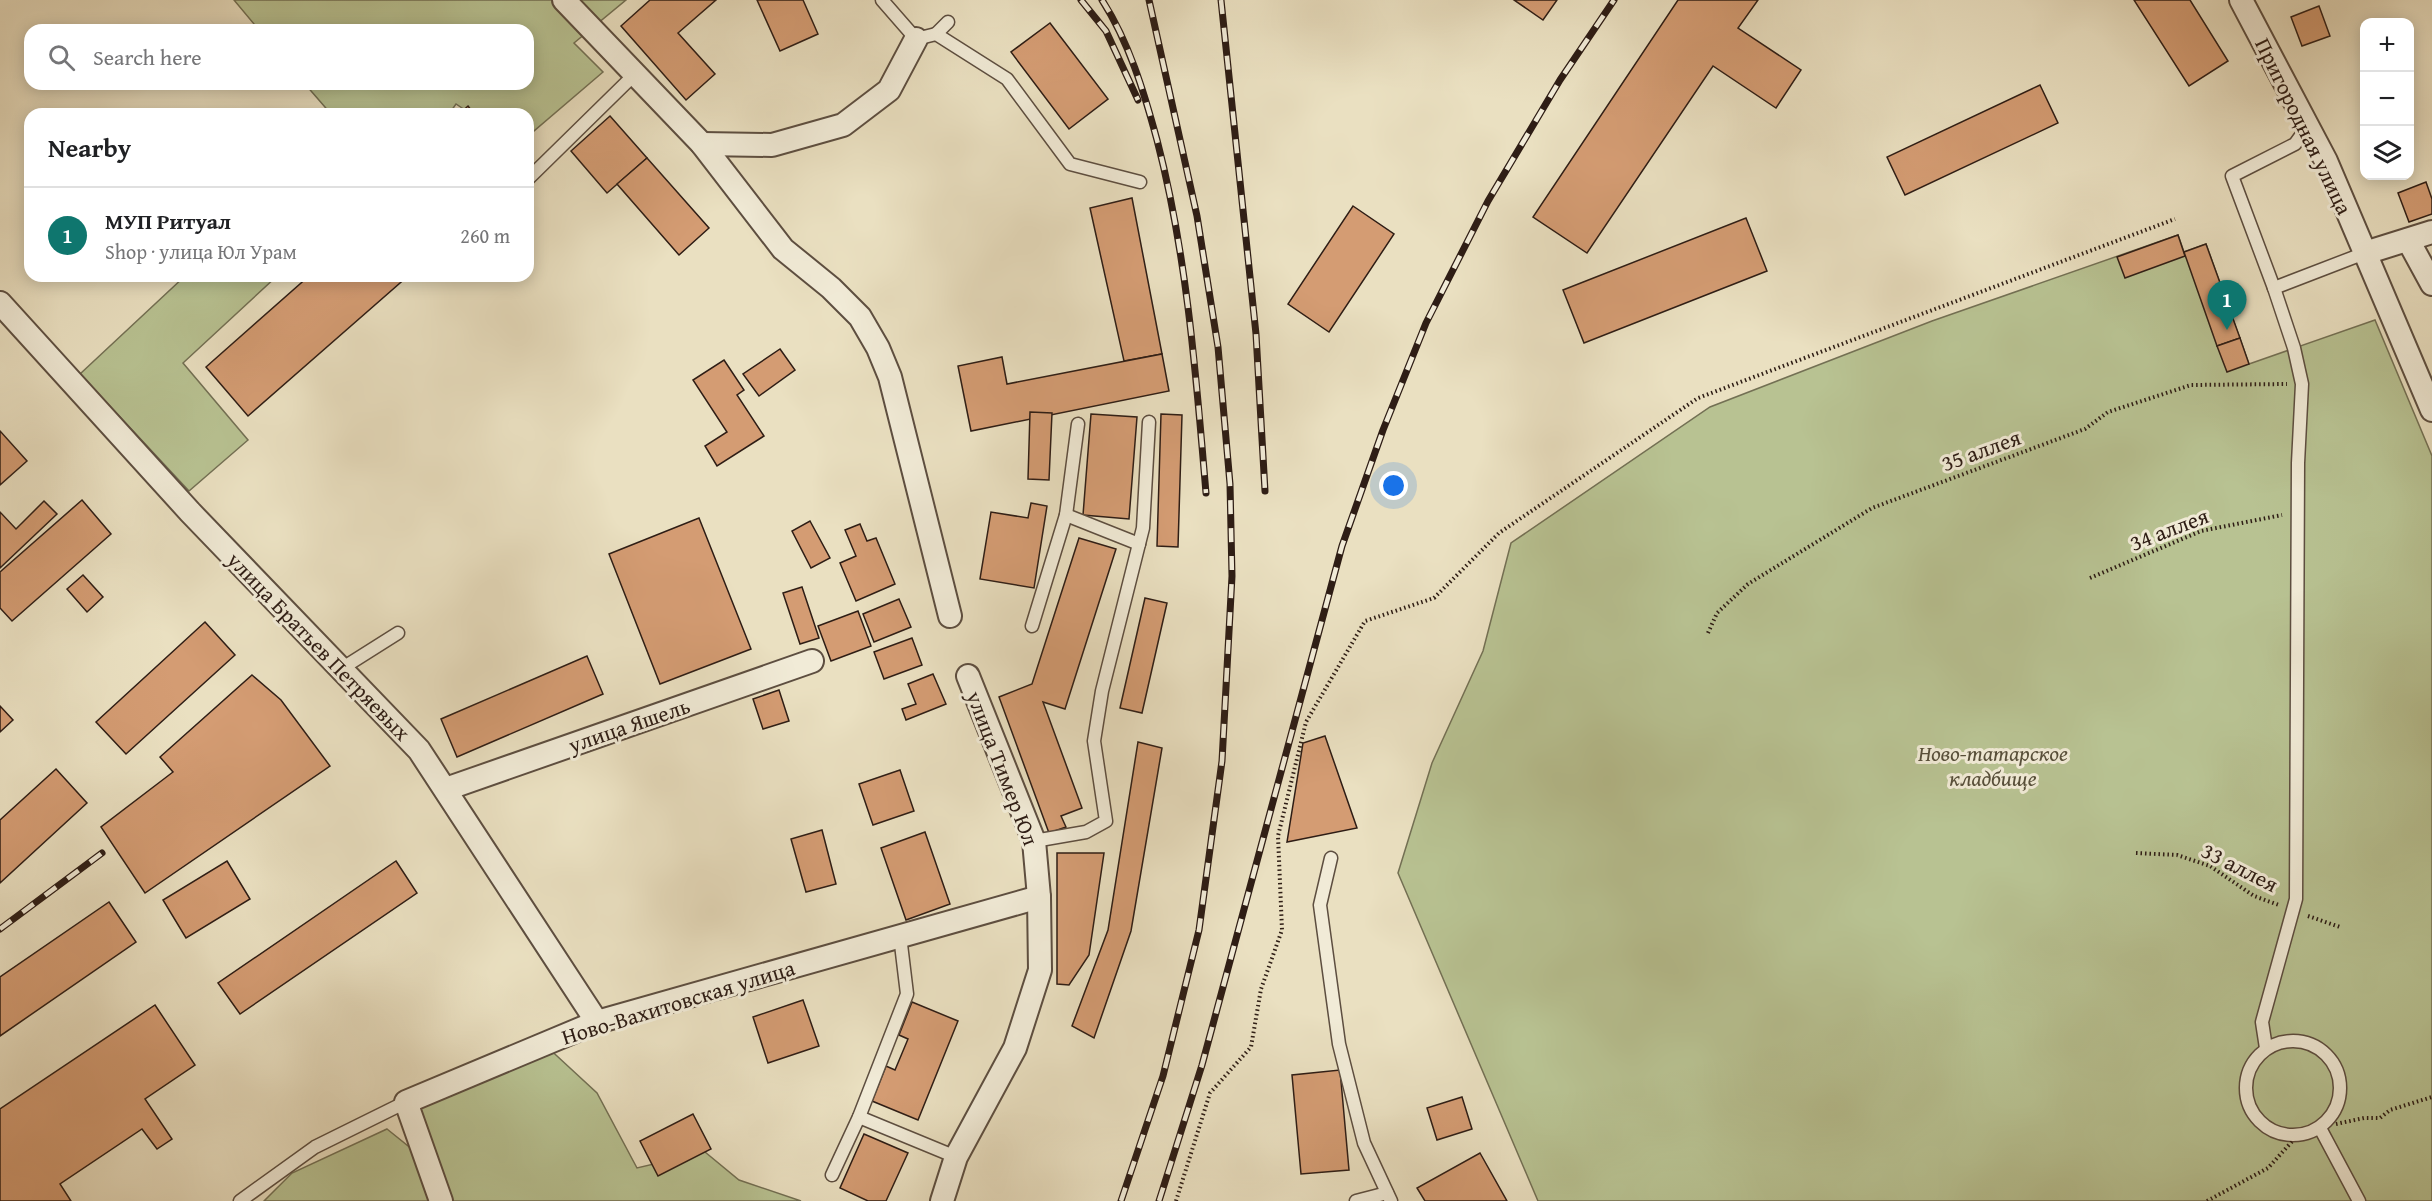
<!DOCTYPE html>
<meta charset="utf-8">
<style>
:root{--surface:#fff;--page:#f2f2f2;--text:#202124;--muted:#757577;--line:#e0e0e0;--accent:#0f766e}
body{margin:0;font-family:"Gentium Book Plus",serif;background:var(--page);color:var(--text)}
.controls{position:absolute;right:18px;top:18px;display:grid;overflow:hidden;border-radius:12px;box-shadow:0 3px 15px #0003}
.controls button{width:54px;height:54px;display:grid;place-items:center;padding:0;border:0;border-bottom:2px solid var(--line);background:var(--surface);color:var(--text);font:30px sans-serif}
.you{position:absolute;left:1394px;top:486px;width:21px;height:21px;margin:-15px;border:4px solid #fff;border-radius:50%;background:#1a73e8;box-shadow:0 0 0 9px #1a73e833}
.badge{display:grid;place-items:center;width:39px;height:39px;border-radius:50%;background:var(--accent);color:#fff;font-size:20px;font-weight:700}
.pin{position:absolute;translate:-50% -50px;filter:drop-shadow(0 2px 3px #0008)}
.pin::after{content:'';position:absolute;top:32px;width:21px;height:18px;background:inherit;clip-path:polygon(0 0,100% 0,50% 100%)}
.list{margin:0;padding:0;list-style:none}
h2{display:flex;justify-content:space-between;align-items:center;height:78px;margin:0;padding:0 24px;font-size:26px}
h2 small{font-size:20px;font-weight:400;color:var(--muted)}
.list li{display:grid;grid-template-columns:39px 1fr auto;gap:18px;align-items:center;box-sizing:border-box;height:96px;padding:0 24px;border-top:2px solid var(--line)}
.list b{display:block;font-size:22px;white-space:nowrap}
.list p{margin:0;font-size:20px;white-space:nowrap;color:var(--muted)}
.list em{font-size:20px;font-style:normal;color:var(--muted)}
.icon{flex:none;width:33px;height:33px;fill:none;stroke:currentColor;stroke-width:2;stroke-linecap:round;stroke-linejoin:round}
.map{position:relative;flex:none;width:2432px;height:1201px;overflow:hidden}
.search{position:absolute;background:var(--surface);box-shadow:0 3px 15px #0003;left:24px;top:24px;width:510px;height:66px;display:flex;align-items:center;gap:15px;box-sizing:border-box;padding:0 21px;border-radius:18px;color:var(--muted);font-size:22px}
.panel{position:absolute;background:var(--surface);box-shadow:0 3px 15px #0003;left:24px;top:108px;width:510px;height:174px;border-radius:18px}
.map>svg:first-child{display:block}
</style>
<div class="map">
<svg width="2432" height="1201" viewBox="0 0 2432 1201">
<rect width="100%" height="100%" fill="#eae0c1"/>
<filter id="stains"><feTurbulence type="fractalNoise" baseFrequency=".00333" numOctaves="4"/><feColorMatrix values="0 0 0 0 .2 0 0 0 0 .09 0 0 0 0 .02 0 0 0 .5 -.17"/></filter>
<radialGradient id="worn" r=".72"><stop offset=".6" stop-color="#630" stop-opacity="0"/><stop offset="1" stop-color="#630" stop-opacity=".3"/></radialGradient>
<g fill="#b8c292" stroke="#737054" stroke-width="1.5">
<path d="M234,0H626L574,43L603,72L528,136V114H471L456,104L449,114H331L305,84H528V30H259Z"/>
<path d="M2178,235L2184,252L2206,244L2249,364L2375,320L2432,456V1201H1538L1398,873L1432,763L1483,651L1511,543L1710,407L1932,321Z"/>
<path d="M185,276H277L183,363L248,440L189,491L80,374Z"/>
<path d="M544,1044L597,1093L637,1168L705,1152L739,1180L801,1201H441L406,1102Z"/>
<path d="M387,1129L413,1150L431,1201H264L292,1173Z"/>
</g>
<g fill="#d49c73" stroke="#2e1d15" stroke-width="1.5">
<path d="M650,0H716L678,33L715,74L686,100L621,26Z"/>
<path d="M757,0H803L818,34L780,51Z"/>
<path d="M1514,0H1557L1543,20Z"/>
<path d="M1678,0H1758L1738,28L1801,70L1776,108L1713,66L1587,253L1533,217Z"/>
<path d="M2134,0H2190L2228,61L2189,86Z"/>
<path d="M2319,6L2330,36L2302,46L2291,17Z"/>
<path d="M1050,23L1108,99L1069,129L1011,52Z"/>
<path d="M2040,85L2058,123L1905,195L1887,157Z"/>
<path d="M468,106L474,114H459Z"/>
<path d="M610,116L647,158L607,193L571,151Z"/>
<path d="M647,158L709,228L679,255L617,184Z"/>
<path d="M2426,182L2432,199V214L2409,222L2398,193Z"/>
<path d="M1132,198L1162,354L1124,361L1090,208Z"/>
<path d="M1353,206L1394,234L1329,332L1288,304Z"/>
<path d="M1746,218L1767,271L1584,343L1563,290Z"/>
<path d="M2178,235L2185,256L2125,278L2117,257Z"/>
<path d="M2206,244L2240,338L2217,346L2184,252Z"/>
<path d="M309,276H408L248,416L206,367Z"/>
<path d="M2240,338L2249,364L2227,372L2217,346Z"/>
<path d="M780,349L795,370L759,396L743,374Z"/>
<path d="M1162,354L1169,391L971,431L958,366L1002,357L1007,384Z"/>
<path d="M724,360L744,390L737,395L764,436L717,466L705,446L727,432L693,380Z"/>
<path d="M1030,412L1052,413L1049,480L1028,479Z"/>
<path d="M1091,414L1137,417L1129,519L1083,515Z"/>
<path d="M1161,414L1182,415L1178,547L1157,546Z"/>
<path d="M0,431L27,461L0,485Z"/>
<path d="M82,500L111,534L12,621L0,608V572Z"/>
<path d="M44,501L57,514L0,568V512L16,529Z"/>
<path d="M1031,503L1047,506L1034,588L980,579L991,512L1028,518Z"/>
<path d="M699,518L751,649L660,684L609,554Z"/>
<path d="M810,521L830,558L811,568L792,531Z"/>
<path d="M860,524L867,541L876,538L895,584L856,601L840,563L856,556L845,530Z"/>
<path d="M1079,538L1116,549L1065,709L1043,702L1082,808L1061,816L1066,827L1049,833L999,697L1032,684Z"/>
<path d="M83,575L103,597L87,612L67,589Z"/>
<path d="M802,587L819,638L800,644L783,593Z"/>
<path d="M1145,598L1167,603L1142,713L1120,708Z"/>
<path d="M899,599L911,627L874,642L863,614Z"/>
<path d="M858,611L871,646L831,661L818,626Z"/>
<path d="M205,622L235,655L126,754L96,722Z"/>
<path d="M912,638L922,665L884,679L874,652Z"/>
<path d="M587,656L603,694L457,757L441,719Z"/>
<path d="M933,674L946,704L906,720L902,709L916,704L908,684Z"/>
<path d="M252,675L281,700L330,766L145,893L101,827L173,772L160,757Z"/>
<path d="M779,690L789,721L763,729L753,699Z"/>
<path d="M0,706L13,720L0,732Z"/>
<path d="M1325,736L1357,828L1287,842L1303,743Z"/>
<path d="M1138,742L1162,748L1131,931L1094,1038L1072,1026L1108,930Z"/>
<path d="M56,769L87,803L0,883V820Z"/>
<path d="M900,770L914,811L873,825L859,784Z"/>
<path d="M822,830L836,884L806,892L791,839Z"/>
<path d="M925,832L950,904L906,920L881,848Z"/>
<path d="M1057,853H1104L1089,955L1069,985L1057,984Z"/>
<path d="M227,861L250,899L186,938L163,900Z"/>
<path d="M396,861L417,893L240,1014L218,983Z"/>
<path d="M109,902L136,942L0,1036V977Z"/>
<path d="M803,1000L819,1046L768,1063L753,1017Z"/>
<path d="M912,1002L958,1021L918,1120L872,1101L886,1066L895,1070L908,1039L899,1035Z"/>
<path d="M155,1005L195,1065L145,1099L172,1139L157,1149L142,1129L60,1184L71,1201H0V1109Z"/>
<path d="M1340,1070L1349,1170L1301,1174L1292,1075Z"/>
<path d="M1462,1097L1472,1129L1437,1140L1427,1108Z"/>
<path d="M693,1114L711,1149L658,1176L640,1141Z"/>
<path d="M864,1134L908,1153L886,1201H868L840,1188Z"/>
<path d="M1480,1153L1507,1201H1425L1417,1188Z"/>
</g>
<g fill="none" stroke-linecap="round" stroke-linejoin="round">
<defs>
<g id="service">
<path d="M882,0L916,39L936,34L1007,79L1070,164L1140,182"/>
<path d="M936,34L948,22"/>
<path d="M528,179L635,74"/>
<path d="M2274,288L2232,176L2295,144L2308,126"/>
<path d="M1066,515L1139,544"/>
<path d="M1032,626L1066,515L1078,424"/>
<path d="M341,669L398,633"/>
<path d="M1034,841L1086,832L1106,821L1094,741L1102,691L1143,528L1149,422"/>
<path d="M1331,858L1320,905L1339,1044L1364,1143L1391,1201"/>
<circle cx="2293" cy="1088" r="47"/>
<path d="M2266,1048L2262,1022L2296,899L2298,463L2302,384L2294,348L2274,288L2365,253"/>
<path d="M859,1117L956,1157"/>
<path d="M2320,1128L2359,1201"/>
<path d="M832,1175L859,1117L907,994L900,936"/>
<path d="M240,1201L315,1147L406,1102"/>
<path d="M1356,1201L1387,1193"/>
</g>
<g id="minor">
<path d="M564,0L702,144L783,249L831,288L860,317L878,348L890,377L950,616"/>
<path d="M2241,0L2326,161L2432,410"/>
<path d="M702,144L772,145L843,125L889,90L916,39"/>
<path d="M2408,240L2432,284"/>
<path d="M2365,253L2432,232"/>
<path d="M0,303L190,512L419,750L597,1022"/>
<path d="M446,789L812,661"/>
<path d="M441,1201L406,1102L597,1022L1039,897"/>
<path d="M942,1201L956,1157L1015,1048L1040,970L1039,897L1034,841L968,676"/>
</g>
</defs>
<use href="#service" stroke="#5d4e40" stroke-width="15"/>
<use href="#minor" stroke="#5d4e40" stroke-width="26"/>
<g stroke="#2e1d15" stroke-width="4" stroke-dasharray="1.5 3" stroke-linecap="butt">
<path d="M2090,578L2201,531L2282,515"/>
<path d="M1708,633L1717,613L1748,584L1872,508L2085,429L2108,412L2191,385L2287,384"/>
<path d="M2136,853L2177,855L2210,866L2254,896L2279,905"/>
<path d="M2308,916L2340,927"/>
<path d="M2336,1124L2364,1118H2380L2390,1110L2432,1097"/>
<path d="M1176,1201L1210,1093L1251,1047L1261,989L1282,930L1278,836L1306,722L1365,621L1434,598L1499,533L1698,398L2175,219"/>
<path d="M2207,1201L2268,1168L2297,1136"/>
</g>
<use href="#service" stroke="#f1ebd7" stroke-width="12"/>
<use href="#minor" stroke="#f1ebd7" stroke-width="22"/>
<defs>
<g id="rail">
<path d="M1081,0L1106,31L1138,100"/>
<path d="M1102,0C1129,42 1144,92 1157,140C1187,255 1196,375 1206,493"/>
<path d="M1221,0L1256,334L1265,491"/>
<path d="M0,929L102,853"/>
<path d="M1121,1201L1163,1076L1199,930L1222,761L1232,576L1230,484L1218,347L1197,216L1149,0"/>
<path d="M1159,1201L1202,1065L1342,546L1383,430L1426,323L1488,201L1560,80L1614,0"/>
</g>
</defs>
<use href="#rail" stroke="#2e1d15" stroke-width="7"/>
<use href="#rail" stroke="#f1ebd7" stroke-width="4.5" stroke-dasharray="14" stroke-linecap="butt"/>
</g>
<g text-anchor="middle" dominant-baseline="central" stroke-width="6" stroke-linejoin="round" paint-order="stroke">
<g font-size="22" fill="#2e1d15" stroke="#f1ebd7">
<text transform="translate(2304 126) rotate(64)">Пригородная улица</text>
<text transform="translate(1981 450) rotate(-20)">35 аллея</text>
<text transform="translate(2169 529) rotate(-21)">34 аллея</text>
<text transform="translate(319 646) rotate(46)">улица Братьев Петряевых</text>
<text transform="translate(629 725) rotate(-19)">улица Яшель</text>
<text transform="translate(1003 768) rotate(69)">улица Тимер Юл</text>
<text transform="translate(2240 867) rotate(27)">33 аллея</text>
<text transform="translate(678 1002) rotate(-17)">Ново-Вахитовская улица</text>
</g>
<g font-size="22" font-style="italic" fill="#574f3a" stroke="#f1ebd7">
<text x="1993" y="753">Ново-татарское<tspan x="1993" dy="25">кладбище</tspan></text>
</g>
</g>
<rect width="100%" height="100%" filter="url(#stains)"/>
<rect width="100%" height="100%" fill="url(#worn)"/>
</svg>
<div class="controls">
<button>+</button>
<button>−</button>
<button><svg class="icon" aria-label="layers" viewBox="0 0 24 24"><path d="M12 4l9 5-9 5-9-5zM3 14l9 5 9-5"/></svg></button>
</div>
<div class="you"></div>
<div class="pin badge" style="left:2227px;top:330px">1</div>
<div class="search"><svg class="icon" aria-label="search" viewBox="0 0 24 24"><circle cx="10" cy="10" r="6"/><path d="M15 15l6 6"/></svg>Search here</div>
<section class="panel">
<h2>Nearby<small></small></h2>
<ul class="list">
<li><span class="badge">1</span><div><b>МУП Ритуал</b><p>Shop · улица Юл Урам</p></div><em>260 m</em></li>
</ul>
</section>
</div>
